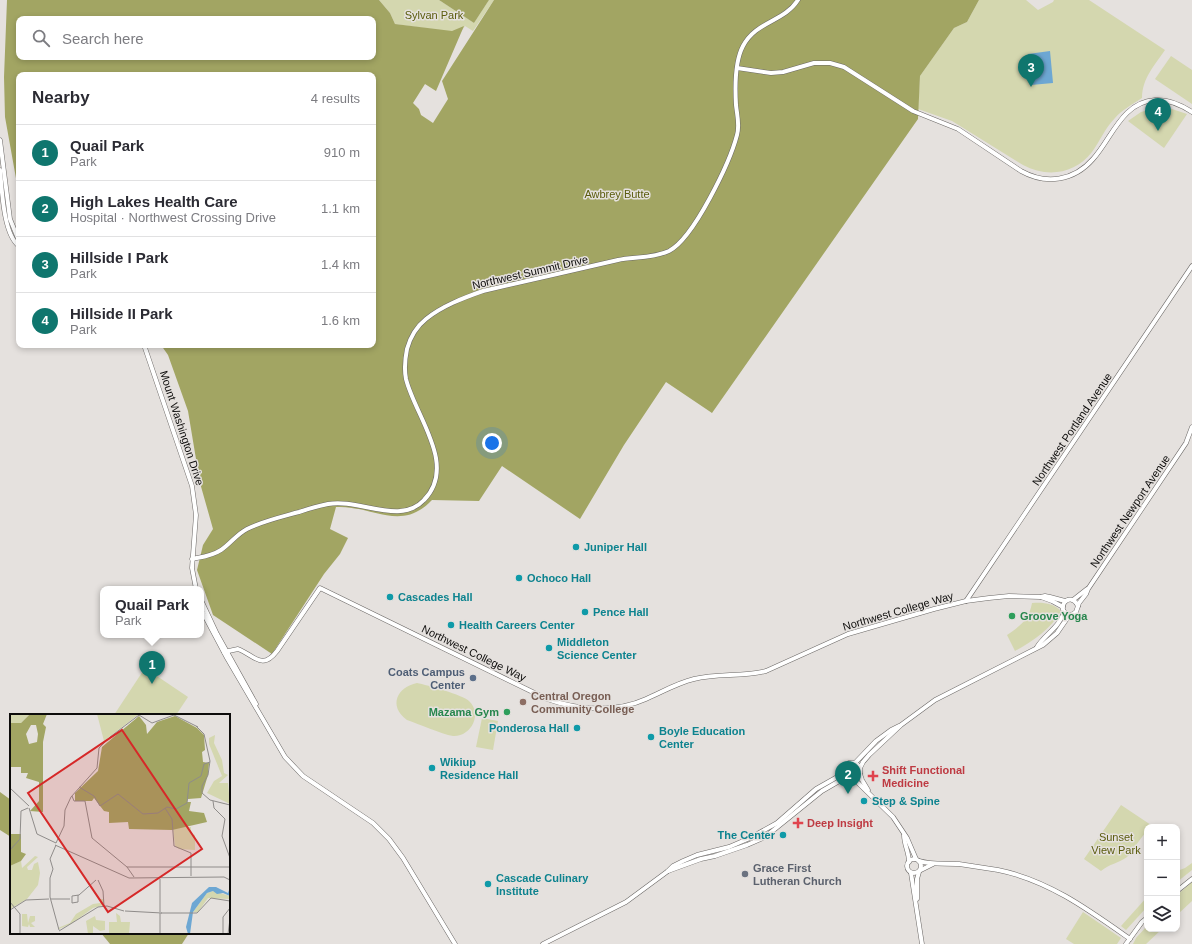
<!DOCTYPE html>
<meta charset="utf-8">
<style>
:root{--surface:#fff;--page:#f7f7f7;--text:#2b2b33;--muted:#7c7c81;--line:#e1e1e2;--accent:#0f766e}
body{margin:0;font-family:Helvetica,sans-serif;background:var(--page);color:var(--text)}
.controls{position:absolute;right:12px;bottom:12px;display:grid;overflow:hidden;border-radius:8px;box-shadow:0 2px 6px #0003}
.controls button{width:36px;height:36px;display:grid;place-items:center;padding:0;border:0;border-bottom:1px solid var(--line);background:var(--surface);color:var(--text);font:20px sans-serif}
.you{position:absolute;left:492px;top:443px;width:14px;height:14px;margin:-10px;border:3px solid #fff;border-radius:50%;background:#1a73e8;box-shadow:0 0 0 6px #1a73e833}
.badge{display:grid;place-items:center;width:26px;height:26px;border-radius:50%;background:var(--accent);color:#fff;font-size:13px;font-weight:700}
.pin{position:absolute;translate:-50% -33px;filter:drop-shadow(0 1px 2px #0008)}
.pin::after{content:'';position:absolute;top:21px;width:14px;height:12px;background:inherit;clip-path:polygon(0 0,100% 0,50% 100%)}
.popup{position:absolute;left:100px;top:586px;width:104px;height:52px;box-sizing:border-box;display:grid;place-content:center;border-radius:8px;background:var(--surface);filter:drop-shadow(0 1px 3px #0005);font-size:13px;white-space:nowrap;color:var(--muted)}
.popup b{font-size:15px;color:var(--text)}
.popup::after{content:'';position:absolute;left:50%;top:100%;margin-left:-8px;border:8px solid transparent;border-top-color:var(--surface)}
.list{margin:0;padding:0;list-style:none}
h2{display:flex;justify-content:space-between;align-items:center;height:52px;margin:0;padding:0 16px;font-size:17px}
h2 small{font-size:13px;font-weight:400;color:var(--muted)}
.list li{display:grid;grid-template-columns:26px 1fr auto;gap:12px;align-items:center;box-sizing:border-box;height:56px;padding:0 16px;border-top:1px solid var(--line)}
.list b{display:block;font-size:15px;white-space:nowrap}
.list p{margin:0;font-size:13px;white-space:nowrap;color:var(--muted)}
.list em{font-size:13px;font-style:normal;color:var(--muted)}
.icon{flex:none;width:22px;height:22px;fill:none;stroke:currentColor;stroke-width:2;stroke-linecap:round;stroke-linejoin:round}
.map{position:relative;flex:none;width:1192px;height:944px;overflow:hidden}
.search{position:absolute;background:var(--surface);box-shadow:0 2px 6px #0003;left:16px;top:16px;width:360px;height:44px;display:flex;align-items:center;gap:10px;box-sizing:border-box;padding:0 14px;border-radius:8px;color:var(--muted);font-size:15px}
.panel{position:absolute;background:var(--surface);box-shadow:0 2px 6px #0003;left:16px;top:72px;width:360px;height:276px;border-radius:8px}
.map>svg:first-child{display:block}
</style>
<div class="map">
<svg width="1192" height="944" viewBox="0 0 1192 944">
<rect width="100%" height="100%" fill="#e5e1de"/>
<g fill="#d4d7af">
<path d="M379,0H439L474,23L489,0H494L473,31L465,26L460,33L395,24L390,13Z"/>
<path d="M979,0H1026L1038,10L1053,2L1054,0H1089L1165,50C1155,65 1142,78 1142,98C1133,104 1122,110 1115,118C1105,128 1100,141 1092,152C1075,174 1047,178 1023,165L952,121L918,109L920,76L954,28L967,22Z"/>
<path d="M1171,56L1192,70V104L1155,79Z"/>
<path d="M1156,108L1172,109L1187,114L1164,148L1128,121L1141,112Z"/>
<path d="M1032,603C1043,602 1053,603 1061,611C1050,630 1033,641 1015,651L1007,635C1021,625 1029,620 1032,603Z"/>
<path d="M145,668L188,697L176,715H114Z"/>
<path d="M417,683C427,685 463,695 469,701C483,714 471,737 453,736C441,734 419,724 407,720C388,706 397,687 417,683Z"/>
<path d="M482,718L498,721L493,750L476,747Z"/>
<path d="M1121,805L1154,827H1147V832C1138,839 1135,850 1127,857C1119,863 1109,864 1101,871L1084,859Z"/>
<path d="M1192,863V870L1177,882V871L1185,868Z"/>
<path d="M1192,882V901L1177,915V895Z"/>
<path d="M1147,897V907L1126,930L1121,926Z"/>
<path d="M1083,912L1121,938L1117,944H1074L1066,939Z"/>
<path d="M1147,926V929H1162L1146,944H1133L1136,938Z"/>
</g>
<g fill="#a2a563" fill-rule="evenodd">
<path d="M7,0H379L390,13L395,24L452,31L464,26L436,91L425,84L413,103L419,109L421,115L433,123L448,99L442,81L494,0H979L967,22L954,28L920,76L918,119L712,413L666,382L624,445L580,519L502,466L479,501L432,500C401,533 372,505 336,507L330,529L348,538L340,554L324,574L272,654L213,615L197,570L203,545L213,529L200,483L188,411L168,355L161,345H373V75H19V195L5,117L4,77ZM19,19H373V57H19Z"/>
<path d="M439,0H489L474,23Z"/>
<path d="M0,792L11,800V837L0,830Z"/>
<path d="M101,933H189L182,944H110Z"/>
</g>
<path fill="#6da7d3" d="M1050,51L1053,83L1031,85L1028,54Z"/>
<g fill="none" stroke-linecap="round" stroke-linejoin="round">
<defs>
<g id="secondary">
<path d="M737,68L771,73L783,72L814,63H830L844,67L913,111L958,129L1021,171C1046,185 1074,181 1093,159C1112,138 1122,102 1155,100C1169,99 1180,104 1192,112"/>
<path d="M0,140L10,219L19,241"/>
<path d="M0,170C2,189 3,234 19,246"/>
<path d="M144,345L192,486L196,515L192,568L196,589"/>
<path d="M192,559C202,557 212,556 221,550C230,544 237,534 247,529C263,521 281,517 299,512C308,509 318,506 328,504C359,498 400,526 424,500C458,465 415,416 406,379C404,369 405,359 407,349C410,338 416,327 426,319C442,306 463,298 483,291C528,281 573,270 618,260C634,257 654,258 669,251C694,238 730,162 737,135C740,125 737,115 736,105C735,88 735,61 743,46C756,21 784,22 798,0"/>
<path d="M1041,597L1052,601L1063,607"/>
<path d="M201,600L217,634L256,704"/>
<path d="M1073,600L1087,589"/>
<path d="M966,601L1192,266"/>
<path d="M201,609L227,658L285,757L303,776L373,823L389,839L403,858L455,944"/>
<path d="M1072,615C1052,613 1069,588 1078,606"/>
<path d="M1037,647C1045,634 1059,628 1064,612"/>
<path d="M224,652L238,649C254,655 262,671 277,651L320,588L547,699C578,710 615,713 646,699C662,692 677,683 694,679C718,673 742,677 766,671L848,634L934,609L966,601L989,598L1009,596L1040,597L1045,596L1050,597L1065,601"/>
<path d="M855,763L876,741L891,730L899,726"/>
<path d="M860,768L863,762L869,755L901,725L935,700L1043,645L1057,633L1068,617L1076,612L1079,603L1086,594L1088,589L1186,443L1192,427"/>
<path d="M860,774L862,780L868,790"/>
<path d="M854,779L893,817L907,838L916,859"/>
<path d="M904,835C904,845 909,852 909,862"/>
<circle cx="914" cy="866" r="7"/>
<path d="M919,861C932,865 945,863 959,864C972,866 985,868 998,870C1048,880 1089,910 1130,939"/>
<path d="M921,870L933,864"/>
<path d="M668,871L701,859L715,856L747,845L765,837L822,791L841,780L848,778"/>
<path d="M911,873L922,944"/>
<path d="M1177,891L1192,879"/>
<path d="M917,899V879L919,872"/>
<path d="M543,944L626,902L668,871L673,866L683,861L697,855L729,847L750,838L777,823L816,789L839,776L849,763C857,761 863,768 859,776L852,779L845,776L843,771"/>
<path d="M1126,944L1142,922L1147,918"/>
</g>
</defs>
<use href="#secondary" stroke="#6b6866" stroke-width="5"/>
<use href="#secondary" stroke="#fff" stroke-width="4"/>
</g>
<g fill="#0f9aa8" stroke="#e5e1de" stroke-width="1.5">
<circle cx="576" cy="547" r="4"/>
<circle cx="519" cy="578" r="4"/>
<circle cx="390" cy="597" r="4"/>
<circle cx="585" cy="612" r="4"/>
<circle cx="451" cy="625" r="4"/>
<circle cx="549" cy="648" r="4"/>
<circle cx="577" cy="728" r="4"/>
<circle cx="651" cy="737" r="4"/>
<circle cx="432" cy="768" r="4"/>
<circle cx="864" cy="801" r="4"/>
<circle cx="783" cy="835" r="4"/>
<circle cx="488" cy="884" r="4"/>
</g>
<g fill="#2e9e5b" stroke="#e5e1de" stroke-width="1.5">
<circle cx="1012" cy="616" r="4"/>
<circle cx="507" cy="712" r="4"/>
</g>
<circle fill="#5c6f8a" stroke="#e5e1de" stroke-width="1.5" cx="473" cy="678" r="4"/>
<circle fill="#8d6e63" stroke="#e5e1de" stroke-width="1.5" cx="523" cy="702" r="4"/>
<g fill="#e0444e" stroke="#e5e1de" stroke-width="1.5">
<path d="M871 770h4v4h4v4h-4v4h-4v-4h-4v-4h4z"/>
<path d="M796 817h4v4h4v4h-4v4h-4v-4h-4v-4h4z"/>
</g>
<circle fill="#6b7280" stroke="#e5e1de" stroke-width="1.5" cx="745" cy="874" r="4"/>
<g text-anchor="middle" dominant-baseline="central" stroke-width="3" stroke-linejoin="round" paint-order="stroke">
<g font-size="11" fill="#5b5c0d" stroke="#e5e1de">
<text x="434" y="15">Sylvan Park</text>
<text x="617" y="194">Awbrey Butte</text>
<text x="1116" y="837">Sunset<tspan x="1116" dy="13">View Park</tspan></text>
</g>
<g font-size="11" fill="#0d0c0b" stroke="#e5e1de">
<text transform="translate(530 272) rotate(-13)">Northwest Summit Drive</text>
<text transform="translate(182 428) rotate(72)">Mount Washington Drive</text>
<text transform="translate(1072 429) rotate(-56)">Northwest Portland Avenue</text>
<text transform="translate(1130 511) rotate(-56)">Northwest Newport Avenue</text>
<text transform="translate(898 611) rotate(-16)">Northwest College Way</text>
<text transform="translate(474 653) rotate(26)">Northwest College Way</text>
</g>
<g font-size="11" font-weight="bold" fill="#0d838f" stroke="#e5e1de" text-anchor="start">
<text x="584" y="547">Juniper Hall</text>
<text x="527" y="578">Ochoco Hall</text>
<text x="398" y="597">Cascades Hall</text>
<text x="593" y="612">Pence Hall</text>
<text x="459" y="625">Health Careers Center</text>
<text x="557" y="642">Middleton<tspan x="557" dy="13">Science Center</tspan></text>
<text x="569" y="728" text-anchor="end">Ponderosa Hall</text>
<text x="659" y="731">Boyle Education<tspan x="659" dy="13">Center</tspan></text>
<text x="440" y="762">Wikiup<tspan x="440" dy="13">Residence Hall</tspan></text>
<text x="872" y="801">Step &amp; Spine</text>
<text x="775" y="835" text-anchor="end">The Center</text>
<text x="496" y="878">Cascade Culinary<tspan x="496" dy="13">Institute</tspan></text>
</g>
<g font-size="11" font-weight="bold" fill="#27864d" stroke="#e5e1de" text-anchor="start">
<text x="1020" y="616">Groove Yoga</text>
<text x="499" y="712" text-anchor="end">Mazama Gym</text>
</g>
<g font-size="11" font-weight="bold" fill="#4e5e75" stroke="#e5e1de" text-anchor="end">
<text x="465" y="672">Coats Campus<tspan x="465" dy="13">Center</tspan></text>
</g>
<g font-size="11" font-weight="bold" fill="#785e54" stroke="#e5e1de" text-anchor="start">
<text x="531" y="696">Central Oregon<tspan x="531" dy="13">Community College</tspan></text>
</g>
<g font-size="11" font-weight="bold" fill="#be3a42" stroke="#e5e1de" text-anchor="start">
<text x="882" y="770">Shift Functional<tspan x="882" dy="13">Medicine</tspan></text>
<text x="807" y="823">Deep Insight</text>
</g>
<g font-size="11" font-weight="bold" fill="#5b616d" stroke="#e5e1de" text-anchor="start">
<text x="753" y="868">Grace First<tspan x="753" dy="13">Lutheran Church</tspan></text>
</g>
</g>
<g transform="translate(10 714)">
<rect width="220" height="220" fill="#e5e1de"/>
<path d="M0,0H20L11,9H0ZM87,0H129L94,27ZM205,21L204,29L212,46L214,59L218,61L209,69H218L220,90L197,79L204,67L212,62L199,30V24ZM138,52H141L142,65L162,64L165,67L162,72L172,80L170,83L177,88L172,91L167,86L171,80L152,65H141L136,57ZM166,113H181V120L185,121V136L169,135L165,132L163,115ZM25,142L28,143L17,153L18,156H22L24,150L28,148L30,159L28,171L17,185L0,195V152L11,147L12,154ZM203,177L220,182V185L198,184L188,198H183L197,179ZM90,185H94V191L83,194L61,210L49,215L48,214L60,209L66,200L83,190L90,189ZM106,199L110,202L111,208H120L119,220H99V208H107ZM12,200H17L18,209L20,202H25V207L21,209L25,213H20L19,210L18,213L12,212ZM85,202L86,206L95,207V216L90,217L83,212V220H78L76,207Z" fill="#d4d7af"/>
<path d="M20,0H37L33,10L36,13L33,28V98L20,97L29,87V68L16,64L18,59H11V53H0V9H11ZM21,11H26L28,20L27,28L19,30L16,20ZM129,2L136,11L137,20L147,8L165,2L187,14L194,21L195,36L192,38L193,48L199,49L198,61L191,84L178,85L177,88H181L179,97L194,99L197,108L162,116L119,115L118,108L99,109V98L94,97L84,84L82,87H65V79L88,57L92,33ZM0,120H11V138L16,140L11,147L0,152Z" fill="#a2a563" fill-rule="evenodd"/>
<path d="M199,173H206L218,179L220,173V182L213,179L207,180L203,177L197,179L183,198L180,220H178L176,213L182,189Z" fill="#6da7d3"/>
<path fill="none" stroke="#8f8c8a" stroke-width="1" d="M186,12L194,20L200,47L198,61L192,72V79L200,86L220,91M69,73L84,82L90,92L108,80L133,100L148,99L157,93L166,95L177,89L179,69L191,62L194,50L200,48M0,74L19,92M62,82L64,87H75L82,124L117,153L124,163M203,87L204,94L215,105L212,122L220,144M19,94L27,120L46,129M155,94L162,105L164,132L181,139V162M46,129L54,112L55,96L61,83L87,54L89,34L100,23L129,1L142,9L164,1L188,13M45,131L119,164L214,163L220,166M46,131L40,145L43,155L40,164V183L49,216M0,136L10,125L11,97L18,94M117,153H220M150,165V198M88,166L93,177L94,192M68,181V188L62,189V182L69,181L86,166M41,185H60M0,188L10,200V220M0,196L16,186L39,185M115,197L152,199M151,199H187L201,184L220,187M49,217L88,193L97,192L114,197M150,220V199M213,220V203L220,194M218,220L220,205"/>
<path fill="#d62828" fill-opacity="0.15" stroke="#d62828" stroke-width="2" d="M112,16L192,135L98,198L18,79Z"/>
<rect width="220" height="220" fill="none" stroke="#0d0c0b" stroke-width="2"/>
</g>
</svg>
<div class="controls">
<button>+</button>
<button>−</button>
<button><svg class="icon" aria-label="layers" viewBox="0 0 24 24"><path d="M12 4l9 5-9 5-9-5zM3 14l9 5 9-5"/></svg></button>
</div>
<div class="you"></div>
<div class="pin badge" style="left:152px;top:684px">1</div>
<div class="popup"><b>Quail Park</b>Park</div>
<div class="pin badge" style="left:848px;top:794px">2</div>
<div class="pin badge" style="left:1031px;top:87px">3</div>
<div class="pin badge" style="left:1158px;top:131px">4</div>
<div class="search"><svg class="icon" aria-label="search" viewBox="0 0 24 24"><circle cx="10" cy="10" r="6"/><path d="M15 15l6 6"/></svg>Search here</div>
<section class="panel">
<h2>Nearby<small>4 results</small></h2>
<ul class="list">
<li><span class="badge">1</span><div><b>Quail Park</b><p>Park</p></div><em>910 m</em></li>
<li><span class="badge">2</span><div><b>High Lakes Health Care</b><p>Hospital · Northwest Crossing Drive</p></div><em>1.1 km</em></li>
<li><span class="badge">3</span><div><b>Hillside I Park</b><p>Park</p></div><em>1.4 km</em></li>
<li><span class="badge">4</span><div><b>Hillside II Park</b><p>Park</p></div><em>1.6 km</em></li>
</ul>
</section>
</div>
